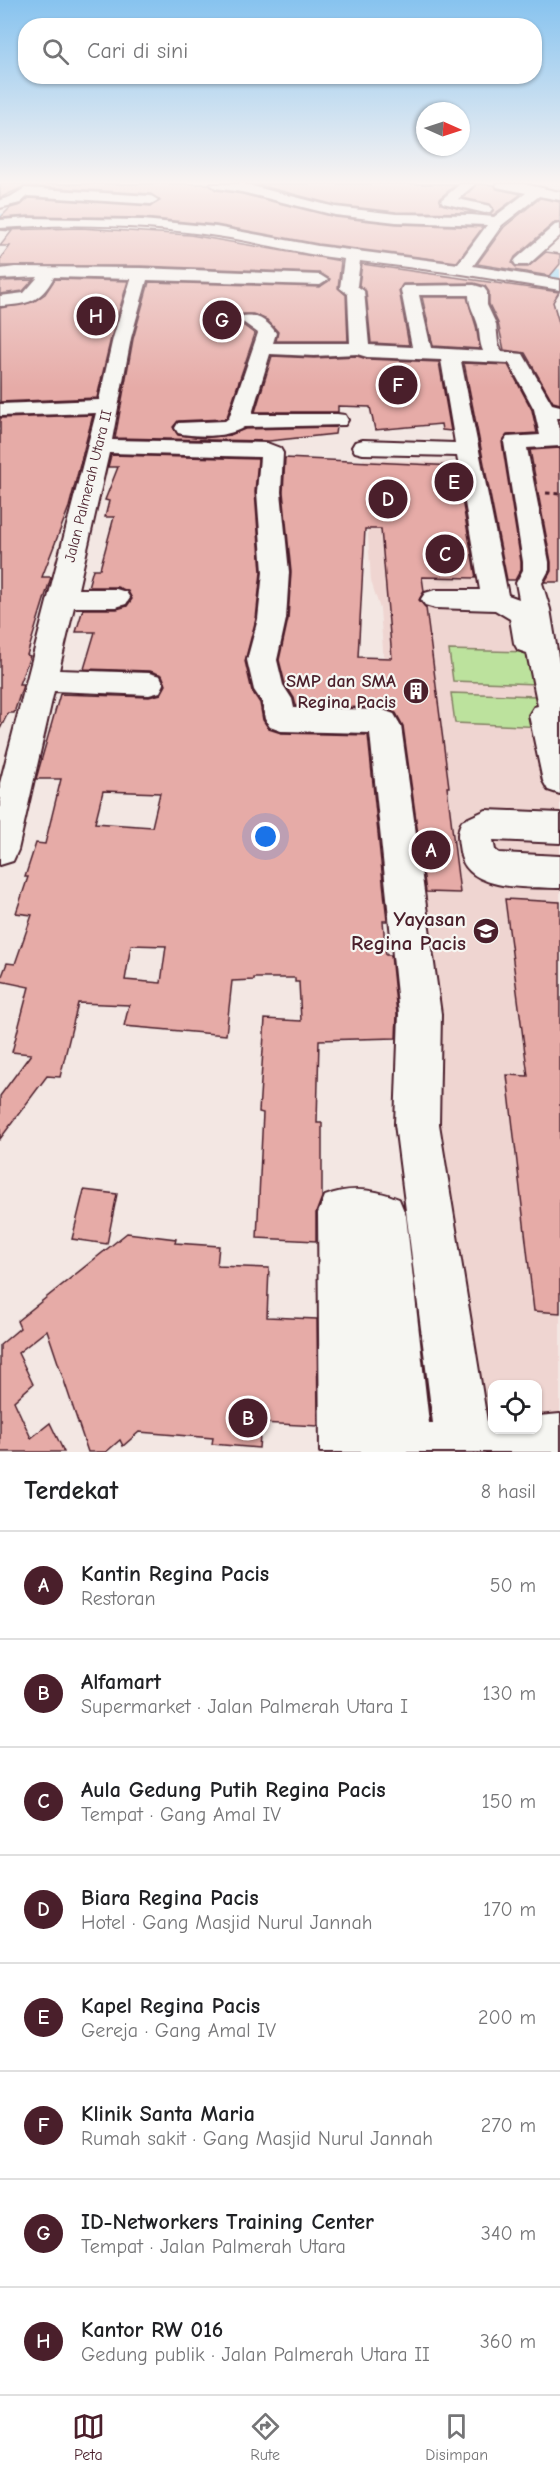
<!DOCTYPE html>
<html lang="id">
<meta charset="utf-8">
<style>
:root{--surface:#fff;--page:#f6f6f6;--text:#202124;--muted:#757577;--line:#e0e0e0;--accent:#4a1f2b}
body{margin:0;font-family:"Comic Neue",sans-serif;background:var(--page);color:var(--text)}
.controls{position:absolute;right:18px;bottom:18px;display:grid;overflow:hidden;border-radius:12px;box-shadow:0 2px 4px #0004}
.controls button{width:54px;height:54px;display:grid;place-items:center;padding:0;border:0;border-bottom:2px solid var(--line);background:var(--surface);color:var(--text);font:30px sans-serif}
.compass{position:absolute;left:416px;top:102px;width:54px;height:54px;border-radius:50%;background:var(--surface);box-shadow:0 2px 4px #0004;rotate:93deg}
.you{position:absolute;left:266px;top:837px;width:21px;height:21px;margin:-15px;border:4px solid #fff;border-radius:50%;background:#1a73e8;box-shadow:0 0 0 9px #1a73e833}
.badge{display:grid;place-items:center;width:39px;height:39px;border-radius:50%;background:var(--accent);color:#fff;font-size:20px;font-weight:700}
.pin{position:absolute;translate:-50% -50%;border:3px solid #fff;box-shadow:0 2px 6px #0006}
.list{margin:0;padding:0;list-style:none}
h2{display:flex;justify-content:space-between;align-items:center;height:78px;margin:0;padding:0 24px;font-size:26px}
h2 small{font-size:20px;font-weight:400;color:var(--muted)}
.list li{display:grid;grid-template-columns:39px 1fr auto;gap:18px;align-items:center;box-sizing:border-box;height:108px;padding:0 24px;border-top:2px solid var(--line)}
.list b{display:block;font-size:22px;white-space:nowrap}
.list p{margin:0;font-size:20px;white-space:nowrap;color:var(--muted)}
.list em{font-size:20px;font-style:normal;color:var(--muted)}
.icon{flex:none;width:33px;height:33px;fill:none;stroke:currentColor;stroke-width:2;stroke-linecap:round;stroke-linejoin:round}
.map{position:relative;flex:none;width:560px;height:1452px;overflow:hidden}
.search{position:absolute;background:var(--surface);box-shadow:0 2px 4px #0004;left:18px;right:18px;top:18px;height:66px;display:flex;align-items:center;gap:15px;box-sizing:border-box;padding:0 21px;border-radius:24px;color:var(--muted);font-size:22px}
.sheet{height:942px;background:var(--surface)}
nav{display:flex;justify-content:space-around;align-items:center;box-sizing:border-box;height:84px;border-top:2px solid var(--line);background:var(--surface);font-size:16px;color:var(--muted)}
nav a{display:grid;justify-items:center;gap:3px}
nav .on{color:var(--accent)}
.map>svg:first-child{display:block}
</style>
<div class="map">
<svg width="560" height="1452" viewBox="0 0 560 1452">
<rect width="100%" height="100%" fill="#f3e7e3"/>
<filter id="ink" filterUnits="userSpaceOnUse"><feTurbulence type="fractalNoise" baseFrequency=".0167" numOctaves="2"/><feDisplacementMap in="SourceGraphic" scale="12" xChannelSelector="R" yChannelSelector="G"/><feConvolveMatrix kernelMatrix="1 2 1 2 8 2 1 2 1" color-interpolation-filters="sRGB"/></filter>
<g filter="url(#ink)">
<path fill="#efd5d1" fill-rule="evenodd" d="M363,459L473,464L498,605L522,625L560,747V1452H459L393,785L380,609L371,581ZM492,1384H538V1430H492Z"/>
<g fill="#bce29d" stroke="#838064" stroke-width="1.5">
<path d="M449,650L530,652L537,684L453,681Z"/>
<path d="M451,693L536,696L543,727L455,723Z"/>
</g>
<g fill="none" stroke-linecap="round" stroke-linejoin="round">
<path fill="#97daf9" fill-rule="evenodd" d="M36,208L106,214L146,211L177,217H207L291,236L337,242L436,250L560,269V281L436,262L337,254L291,246L207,227H177L146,221L106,224L36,218L0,224V214Z"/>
</g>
<g fill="#e6aba7" stroke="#4a1f2b" stroke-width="1.5" fill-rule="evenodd">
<path d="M0,184H208L216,190L242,194L335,217L396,224L483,227L457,262L318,244L216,225L143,218L29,216L0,218L10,208L21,205L29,198L151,206L160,201L151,194L25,186L0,198Z"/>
<path d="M255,184H456L440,198L441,204L476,213L396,212L335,205Z"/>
<path d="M477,184L494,185L497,189L521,194L493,215L490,214L494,210L490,204L463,198Z"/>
<path d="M540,198L560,202V222L554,223L515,257L512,263L516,267H528L546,252L560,254V264L550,276L477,264L504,227Z"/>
<path d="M81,228L190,235L341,261L338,288L346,295L348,341H276L278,332L267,320L253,314H243L238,319L239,322L255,334L227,417L224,419L178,421L173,427L178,435L203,438L230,435L245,429L336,427L335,434L269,441L115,438L133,339L149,282L320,287L330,279L320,273L141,266H0V260L10,246H0L12,231L0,230Z"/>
<path d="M362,264L559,292L553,302L560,326V404L553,402L525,353L504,350L498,323L489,304V292L485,286L474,283L403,284L399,290L409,345L371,343L366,291L359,285Z"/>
<path d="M55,279L128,281L111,338L97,398L0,402V308L33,302L45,294Z"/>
<path d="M33,280L23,291L0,294V281Z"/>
<path d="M422,297H467L476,326L480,349L433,346Z"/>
<path d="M272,356L314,358L357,356L367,359L439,362L451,431L442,430L441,424L375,430L370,407L338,406V412H255Z"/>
<path d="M464,363L508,365L532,410L537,433L507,435L502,442L521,562V569L515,580H507Z"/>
<path d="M93,415L69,507L42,577H51L27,655L30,656L19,684H23L22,688L14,713H8L0,729V418Z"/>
<path d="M560,448V582H545L551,571V562L530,450Z"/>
<path d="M111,455L258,459L255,492L261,572L256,619L245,661L252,691L260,703L263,720L269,729L281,733L368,735L387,921H383L386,955H391L397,1014L396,1038L319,1040L317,1123H322V1197L316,1213V1241L257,1238L263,1113L259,1112L265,1019L301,1021L299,982H295V978H254V980L232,981L226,1035L124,1026L129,1005L78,1003L60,1077L47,1076L0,1139V1096L31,1054L12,1052L29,987L0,981L7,963L15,964L32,915L16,913L28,877H25L36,843L45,844L61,779H36L60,694L149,697L161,694L166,685L162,675L150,671L84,669L95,632H76L83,609H117L127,606L132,599L128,591L117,587H88L93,569H100L114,517H105L109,501L105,500L118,467H108ZM103,791L160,793L152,827L95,823ZM131,945L166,946L161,983L125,980Z"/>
<path d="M285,458L456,466L476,578L422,577L424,591L419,600L426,608L449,787H447L460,893L426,892L403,726L396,713L383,708L296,706L294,698L285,684L279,660L288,619L291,572L283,492ZM365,529H381L392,658L358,657Z"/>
<path d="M505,899L560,902V1313L534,1311L507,1075L528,1076Z"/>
<path d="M84,1190L117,1194L107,1244L72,1239Z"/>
<path d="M127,1233L176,1239L175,1243L219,1246L217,1266L269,1268L267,1317L317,1319L318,1426L261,1423L259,1448L212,1444L213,1438L139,1432L123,1446L120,1440L106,1452H88L47,1330L18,1353L33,1384L14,1401L31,1438L50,1423L64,1452H0V1345L20,1328L17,1321Z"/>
</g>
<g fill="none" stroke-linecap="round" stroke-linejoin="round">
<defs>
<g id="minor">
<path d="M210,184H244L335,207L396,214L472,215L494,217L526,193L497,187L496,184H524L560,192V200L539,196L502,225L473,266L560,280V290L462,274L360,261L357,286L364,291L369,345L412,347L401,290L403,286L474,285L484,288L487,292V305L496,324L498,343L502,352L523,354L552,404L560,406V418H557L560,430V446L527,448L549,562V570L542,583L550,609L560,669V794L548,790L543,781L529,715L534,707L538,706L527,653L518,650L514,643L510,619L495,610L435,608L425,605L421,599L425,593L435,590H480L457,456L363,454L355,452L352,447L355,442L363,440L455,443L441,360L367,357L357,354L314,356L270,354L252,414H337L345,415L348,420L345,425L244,427C228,438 196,437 178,433L175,428L178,423L225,421L229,418L258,333L240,320L243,316C256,313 269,322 276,333L273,343H350L348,294L340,288L344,259C301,254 259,242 217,236C146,225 71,223 0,228V220L29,218L143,220L216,227L318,246L458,264L487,225L396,222L335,215L242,192L216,188ZM419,295H469C469,307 475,314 478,325C480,334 479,342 483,351L431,348ZM461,361L509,363L534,409L540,435L507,437L504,442L523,562V570L516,583L519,599L508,595Z"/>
<path d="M460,184H475L458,199L490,206L492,209L490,212L485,213L443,203L441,200Z"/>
<path d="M25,188L151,196L158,200L151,204L28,196L20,203L0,208V200L10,197Z"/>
<path d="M560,224V236L528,265H516L514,262L516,259L555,225Z"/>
<path d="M15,267L141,268L320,275L328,280L320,285L147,280L131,338L112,440L267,443L280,448L283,453L281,492L289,572L286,619L277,660L283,685L292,699L294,708L383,710L394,714L401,726L441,1014L439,1124L487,1421H492V1430H538V1416L560,1414V1452H320L318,1213L325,1196C350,1186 374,1189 399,1199L406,1216L429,1423H433L395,1124L399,1014L370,733L281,731L270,727L265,719L262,702L254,690L247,660L258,619L263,572L257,492L260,457L109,453L78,589H116L126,592L130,598L126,604L116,607H74L59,670L149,673L160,676L164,684L160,692L149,695L54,691L18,850L13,861L0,865V783L96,413L0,416V404L99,400L113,338L131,279L54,277C39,303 29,304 0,306V296L24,293L38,277L0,279V269Z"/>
<path d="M486,810L560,813V843L493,840L495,850L499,853L560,856V888C529,887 466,892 460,852C458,839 456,832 462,821Z"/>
</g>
</defs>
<use href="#minor" stroke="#4a1f2b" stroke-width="4"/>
<path stroke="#4a1f2b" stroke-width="3" stroke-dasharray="4.5 4" stroke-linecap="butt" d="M546,493L560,494"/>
<use href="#minor" fill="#f6f6f2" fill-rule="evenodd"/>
</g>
</g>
<linearGradient id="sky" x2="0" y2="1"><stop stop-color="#87c3ef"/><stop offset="0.47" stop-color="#faf4f2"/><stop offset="1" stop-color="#faf4f2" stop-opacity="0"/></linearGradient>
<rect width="560" height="388" fill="url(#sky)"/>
<defs>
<symbol id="building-disc" viewBox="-11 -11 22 22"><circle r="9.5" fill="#4a1f2b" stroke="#f6f6f2"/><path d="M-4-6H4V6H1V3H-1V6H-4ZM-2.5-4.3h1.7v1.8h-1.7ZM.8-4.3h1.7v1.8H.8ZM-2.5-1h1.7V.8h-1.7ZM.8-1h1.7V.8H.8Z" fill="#fff"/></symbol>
<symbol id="school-disc" viewBox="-11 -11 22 22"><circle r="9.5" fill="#4a1f2b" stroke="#f6f6f2"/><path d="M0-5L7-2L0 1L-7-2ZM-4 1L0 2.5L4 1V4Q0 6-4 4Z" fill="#fff"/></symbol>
</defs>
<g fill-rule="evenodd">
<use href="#building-disc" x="401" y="676" width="30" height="30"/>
<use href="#school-disc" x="471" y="916" width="30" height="30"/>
</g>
<g text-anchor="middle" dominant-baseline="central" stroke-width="4.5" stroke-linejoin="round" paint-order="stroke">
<g font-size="15" fill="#4a1f2b" stroke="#f6f6f2">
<text transform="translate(88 486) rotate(-76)">Jalan Palmerah Utara II</text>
</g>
<g font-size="18" font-weight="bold" fill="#4a1f2b" stroke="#f6f6f2" text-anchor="end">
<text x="396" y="681">SMP dan SMA<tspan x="396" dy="21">Regina Pacis</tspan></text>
</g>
<g font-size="21" font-weight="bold" fill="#4a1f2b" stroke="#f6f6f2" text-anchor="end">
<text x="466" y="919">Yayasan<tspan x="466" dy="24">Regina Pacis</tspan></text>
</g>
</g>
</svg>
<div class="controls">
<button><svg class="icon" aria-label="locate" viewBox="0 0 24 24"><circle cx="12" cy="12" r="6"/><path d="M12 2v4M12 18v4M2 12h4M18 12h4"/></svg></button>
</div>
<svg class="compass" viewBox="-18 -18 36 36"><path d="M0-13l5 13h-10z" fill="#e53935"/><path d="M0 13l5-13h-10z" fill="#757577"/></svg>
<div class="you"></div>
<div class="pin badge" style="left:431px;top:850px">A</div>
<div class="pin badge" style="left:248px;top:1418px">B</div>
<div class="pin badge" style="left:445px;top:554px">C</div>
<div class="pin badge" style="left:388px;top:499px">D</div>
<div class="pin badge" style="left:454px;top:482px">E</div>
<div class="pin badge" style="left:398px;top:385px">F</div>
<div class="pin badge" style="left:222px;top:320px">G</div>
<div class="pin badge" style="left:96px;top:316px">H</div>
<div class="search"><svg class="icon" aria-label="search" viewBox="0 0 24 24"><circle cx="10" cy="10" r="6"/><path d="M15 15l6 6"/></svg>Cari di sini</div>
</div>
<section class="sheet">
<h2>Terdekat<small>8 hasil</small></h2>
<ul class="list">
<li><span class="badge">A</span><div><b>Kantin Regina Pacis</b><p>Restoran</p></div><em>50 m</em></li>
<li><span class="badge">B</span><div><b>Alfamart</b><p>Supermarket · Jalan Palmerah Utara I</p></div><em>130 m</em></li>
<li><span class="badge">C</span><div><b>Aula Gedung Putih Regina Pacis</b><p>Tempat · Gang Amal IV</p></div><em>150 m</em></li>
<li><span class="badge">D</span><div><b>Biara Regina Pacis</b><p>Hotel · Gang Masjid Nurul Jannah</p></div><em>170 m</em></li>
<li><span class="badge">E</span><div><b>Kapel Regina Pacis</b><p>Gereja · Gang Amal IV</p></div><em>200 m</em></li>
<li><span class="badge">F</span><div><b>Klinik Santa Maria</b><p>Rumah sakit · Gang Masjid Nurul Jannah</p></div><em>270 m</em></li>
<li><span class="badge">G</span><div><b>ID-Networkers Training Center</b><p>Tempat · Jalan Palmerah Utara</p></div><em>340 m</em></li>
<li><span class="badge">H</span><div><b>Kantor RW 016</b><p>Gedung publik · Jalan Palmerah Utara II</p></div><em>360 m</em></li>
</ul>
</section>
<nav>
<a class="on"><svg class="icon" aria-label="map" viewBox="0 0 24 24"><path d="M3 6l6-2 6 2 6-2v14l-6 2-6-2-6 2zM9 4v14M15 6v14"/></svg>Peta</a>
<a><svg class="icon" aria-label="directions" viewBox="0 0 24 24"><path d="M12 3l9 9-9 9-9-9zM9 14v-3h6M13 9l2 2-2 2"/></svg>Rute</a>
<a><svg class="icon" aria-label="saved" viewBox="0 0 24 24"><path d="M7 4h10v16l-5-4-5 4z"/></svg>Disimpan</a>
</nav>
